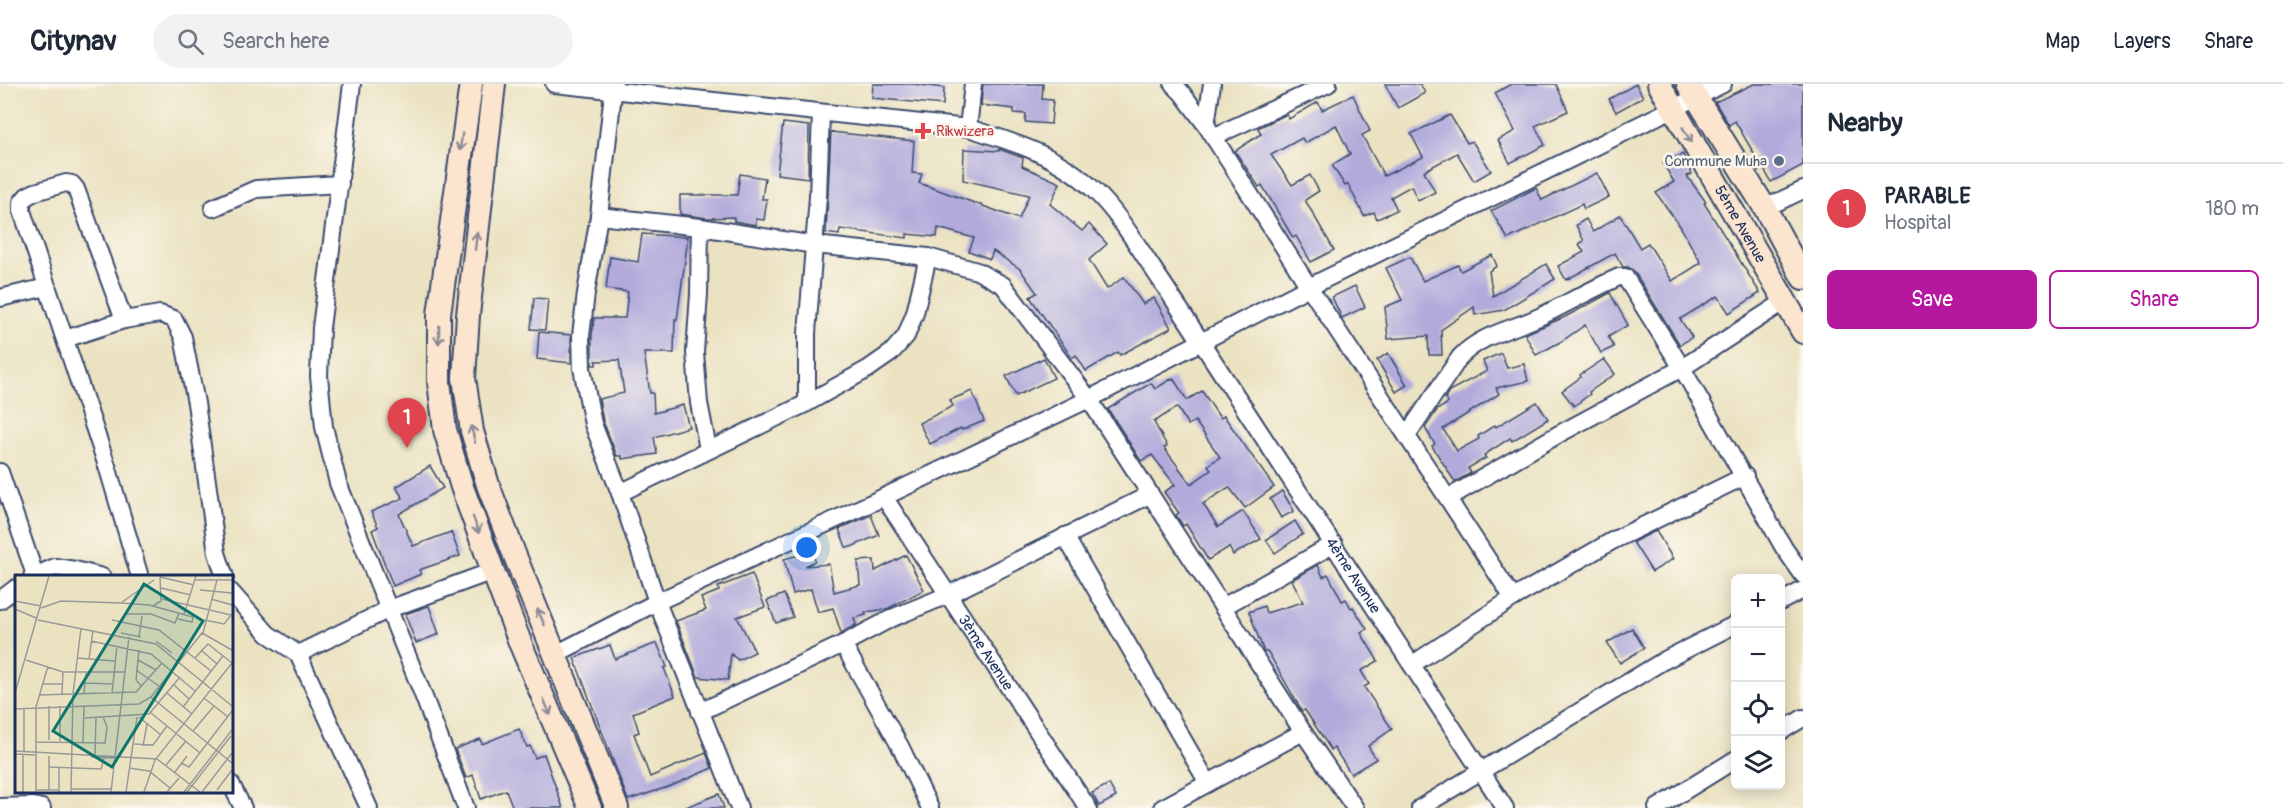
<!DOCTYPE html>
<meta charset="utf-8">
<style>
:root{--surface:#fff;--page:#f2f2f3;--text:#1f2937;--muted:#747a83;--line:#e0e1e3;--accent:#b5179e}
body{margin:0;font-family:Pangolin,sans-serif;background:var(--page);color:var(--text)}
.controls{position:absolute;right:18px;bottom:18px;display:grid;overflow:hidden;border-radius:9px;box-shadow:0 3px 15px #0003}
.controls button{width:54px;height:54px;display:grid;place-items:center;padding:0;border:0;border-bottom:2px solid var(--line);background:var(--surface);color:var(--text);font:30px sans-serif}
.you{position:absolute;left:807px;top:464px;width:21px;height:21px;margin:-15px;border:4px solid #fff;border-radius:50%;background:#1a73e8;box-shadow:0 0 0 9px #1a73e833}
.badge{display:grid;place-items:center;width:39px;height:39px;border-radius:50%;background:var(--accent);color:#fff;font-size:20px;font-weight:700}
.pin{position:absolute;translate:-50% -50px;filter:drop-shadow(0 2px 3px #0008)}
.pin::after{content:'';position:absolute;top:32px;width:21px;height:18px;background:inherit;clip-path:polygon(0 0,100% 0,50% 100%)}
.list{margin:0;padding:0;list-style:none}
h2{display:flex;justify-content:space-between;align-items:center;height:78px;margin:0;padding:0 24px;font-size:26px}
h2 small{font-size:20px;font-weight:400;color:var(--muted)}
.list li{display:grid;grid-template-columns:39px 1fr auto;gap:18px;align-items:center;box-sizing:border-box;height:90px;padding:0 24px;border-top:2px solid var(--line)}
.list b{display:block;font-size:22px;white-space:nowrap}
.list p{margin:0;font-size:20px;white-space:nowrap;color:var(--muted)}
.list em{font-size:20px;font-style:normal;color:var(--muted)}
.actions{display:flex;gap:12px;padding:18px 24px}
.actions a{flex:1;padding:14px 0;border:2px solid var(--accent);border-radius:9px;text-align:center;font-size:21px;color:var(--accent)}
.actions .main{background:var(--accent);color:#fff}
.icon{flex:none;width:33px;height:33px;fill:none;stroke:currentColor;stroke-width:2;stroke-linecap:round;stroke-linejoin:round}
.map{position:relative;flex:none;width:1803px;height:724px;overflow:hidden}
header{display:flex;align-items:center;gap:36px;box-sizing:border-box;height:84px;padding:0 30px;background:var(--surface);border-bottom:2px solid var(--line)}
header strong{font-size:28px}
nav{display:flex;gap:33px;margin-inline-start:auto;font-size:21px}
.search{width:420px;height:54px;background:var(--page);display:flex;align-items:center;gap:15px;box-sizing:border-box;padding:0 21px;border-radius:33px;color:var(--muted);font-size:22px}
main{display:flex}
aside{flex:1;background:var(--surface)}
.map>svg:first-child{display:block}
</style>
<header>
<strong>Citynav</strong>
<div class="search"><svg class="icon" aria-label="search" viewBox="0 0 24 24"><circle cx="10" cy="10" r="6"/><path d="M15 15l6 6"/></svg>Search here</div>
<nav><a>Map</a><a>Layers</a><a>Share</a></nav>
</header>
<main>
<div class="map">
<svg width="1803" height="724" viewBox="0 0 1803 724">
<rect width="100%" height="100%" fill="#fbf7ec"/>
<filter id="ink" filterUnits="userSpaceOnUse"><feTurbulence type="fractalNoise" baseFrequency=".0167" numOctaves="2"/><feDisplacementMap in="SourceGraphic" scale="12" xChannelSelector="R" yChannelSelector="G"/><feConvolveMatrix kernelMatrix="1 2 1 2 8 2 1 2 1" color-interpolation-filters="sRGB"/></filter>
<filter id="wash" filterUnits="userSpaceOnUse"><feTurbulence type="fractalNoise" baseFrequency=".008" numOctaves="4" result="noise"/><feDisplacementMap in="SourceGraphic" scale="24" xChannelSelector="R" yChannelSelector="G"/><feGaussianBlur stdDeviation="1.35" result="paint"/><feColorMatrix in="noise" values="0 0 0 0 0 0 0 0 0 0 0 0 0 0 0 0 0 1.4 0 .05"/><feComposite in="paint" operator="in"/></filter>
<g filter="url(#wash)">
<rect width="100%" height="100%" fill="#ebe2c1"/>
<g id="blocks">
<g fill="#b1aadb" fill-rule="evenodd">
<path d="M873,0H913L944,4L943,21L872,14Z"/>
<path d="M983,0H1043L1042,15L1053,16L1051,40L1025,38L1026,30L1014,29V25L981,21Z"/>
<path d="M1385,0H1420L1425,9L1398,24Z"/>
<path d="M1511,0H1556L1568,27L1535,42L1545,61L1510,79L1498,56L1515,47L1495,9Z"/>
<path d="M1636,0L1643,13L1616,28L1609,15Z"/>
<path d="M1754,0H1803V81L1771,98L1764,85L1758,87L1752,75L1756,73L1735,37L1729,41L1715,18Z"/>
<path d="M1353,11L1370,47L1362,51L1384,92L1423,73L1411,50L1450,31L1467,59L1472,57L1491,87L1474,97L1457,69L1424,87L1435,108L1418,117L1411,102L1391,113L1397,126L1377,135L1374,128L1364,132L1348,100L1345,102L1332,81L1350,70L1336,41L1305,59L1302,54L1271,71L1292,101L1310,91L1319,107L1305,116L1334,166L1311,178L1296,152L1293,154L1262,101L1259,103L1235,67L1261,50L1258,44L1287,30L1289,35L1318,18L1322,26Z"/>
<path d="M783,39L809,42L808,94L777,90Z"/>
<path d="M831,48L914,57L912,89L922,90L919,99L1019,135L1029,111L963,96L964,65L999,67V65L1023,74L1022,82L1060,99L1050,120L1082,147L1089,140L1107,160L1089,176L1107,205L1124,193L1143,220L1154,214L1171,244L1120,271L1118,268L1086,287L1076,271L1072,274L1030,213L1037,209L1020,185L993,167L990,175L969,167L974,154L938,144L937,153L907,150V154L840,145L839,151L826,149Z"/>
<path d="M1683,70L1692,90L1687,92L1706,118L1704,119L1760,209L1729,229L1718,212L1680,235L1692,253L1680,261L1634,187L1628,183H1623L1615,169L1566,196L1558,182L1584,168L1579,160L1584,157L1576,141L1586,135L1593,148L1620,131L1640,164L1648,159L1672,197L1701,179L1680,142L1656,109L1674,98L1663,79Z"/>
<path d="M1597,89L1609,113L1584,125L1582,120L1508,155L1491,127L1536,104L1542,116Z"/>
<path d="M740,90L765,94L762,115H767L764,136L756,135V141L734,137V133L707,134L680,130V111H737Z"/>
<path d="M642,150L688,153L677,236L675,235L674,269H644L650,309H653L654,329L683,321L689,343L654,353L657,370L622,375V372H617L603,337L599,315L624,309L619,276L596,277V281H592V252L594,234H625L628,208L606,205L610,173L638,178Z"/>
<path d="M1492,171L1497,182L1489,187L1493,212L1546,180L1555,195L1504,226L1475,231L1474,223L1441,246L1442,271H1429L1428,252L1388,255L1385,223L1402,216L1386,184L1410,173L1423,197L1458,181L1461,187Z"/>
<path d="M1355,202L1365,223L1342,234L1332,213Z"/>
<path d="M1610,209L1628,241L1608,253L1614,263L1601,269L1585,241L1562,257L1536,271L1525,250L1565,233Z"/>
<path d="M534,214L548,215L545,246L531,245Z"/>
<path d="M539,248L571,251V279L537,275Z"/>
<path d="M1388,269L1407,301L1396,308L1377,276Z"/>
<path d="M1501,269L1507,284L1524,280L1528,297L1496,304L1499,310L1443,345L1457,367L1479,355L1478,352L1495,341L1496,343L1537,318L1548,335L1512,357L1510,354L1484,371L1486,374L1468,384L1471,389L1455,398L1432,362L1435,360L1425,344L1437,326L1448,319L1445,314L1449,307L1487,287L1483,277Z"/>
<path d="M1044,274L1054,294L1016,312L1006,292Z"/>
<path d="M1604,275L1615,290L1589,308L1590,310L1574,322L1562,307L1581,293L1580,291Z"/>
<path d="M1173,294L1187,316L1202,307L1220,334L1224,332L1274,403L1245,424L1229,403L1203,420L1218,443L1243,427L1261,455L1233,471L1229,463L1208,476L1186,440L1183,442L1176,431L1179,429L1164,408L1175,401L1152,371L1141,377L1108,325L1151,299L1155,305ZM1177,323L1188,341L1195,337L1220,373L1208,381L1211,386L1191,400L1164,364L1167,362L1154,338Z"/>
<path d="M972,307L984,337L962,346L961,344L930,360L919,339L953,322L950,316Z"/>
<path d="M430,382L443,404L399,430L413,462L451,448L460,472L419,486L421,490L393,502L372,446L378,443L371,428L403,414L396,403Z"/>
<path d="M1282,407L1294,427L1281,434L1270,415Z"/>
<path d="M871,431L879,451L851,463H846L839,445Z"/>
<path d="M1295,437L1303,450L1275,469L1266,456Z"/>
<path d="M1656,447L1673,475L1652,488L1633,458Z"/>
<path d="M813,465L815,477L805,482L829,480L834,508L860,501L858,477L874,476L875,487L906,471L924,506L887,525L865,528L866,531L854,534L856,541L841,549L833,524L818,528L811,505L793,510L784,475L800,471V468Z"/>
<path d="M1318,481L1323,493L1328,490L1342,517L1346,515L1351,524L1353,523L1367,545L1361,549L1378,577L1361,587L1369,600L1364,603L1392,645L1368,662L1376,675L1351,690L1334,664L1331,666L1305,626L1302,627L1268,568H1264L1249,528L1264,522L1266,529L1303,518L1292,496Z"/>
<path d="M752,490L765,523L737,533L755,568L738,576L731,570L728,596L698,593L676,537L706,526L701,514L719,507L718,503Z"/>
<path d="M784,510L793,533L776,539L767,517Z"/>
<path d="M429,522L439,550L416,559L405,530Z"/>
<path d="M1632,544L1644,564L1620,579L1607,559Z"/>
<path d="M657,559L667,583L664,584L675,612L633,629L639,648L634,650L650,693L706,669L712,684L671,702L628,716L574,574L610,561L615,575Z"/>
<path d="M519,645L527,663L530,662L535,674L544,670L563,724H513L506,706L481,715L473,691L466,694L455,665L480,655L482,660Z"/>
<path d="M1109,700L1116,713L1099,722L1092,709Z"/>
<path d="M719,710L724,724H686V723Z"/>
</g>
</g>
</g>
<g filter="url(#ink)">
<use href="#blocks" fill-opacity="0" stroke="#3a4a6d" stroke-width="1.5"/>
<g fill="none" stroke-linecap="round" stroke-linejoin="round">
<defs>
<g id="street">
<path d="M352,0L321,244L319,292L324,343L338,399L422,608L466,724"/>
<path id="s1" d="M554,0L968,44C1014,58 1060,72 1095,107C1121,132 1143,171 1164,201L1505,724"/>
<path d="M614,0L599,132L586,209L581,252L582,284L593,340L620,409L657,518L739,724"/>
<path d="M1173,0L1182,9L1206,41L1309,203L1513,514"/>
<path d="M1206,41L1212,0"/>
<path d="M968,44L973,0"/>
<path d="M1213,53L1328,0"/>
<path d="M213,124L256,105L340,100"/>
<path d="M1765,124L1803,106"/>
<path d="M599,132L700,143L815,161L928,173L977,187L1003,201L1089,315L1303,648L1355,724"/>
<path d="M700,143L699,210L695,268L699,319L708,365"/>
<path d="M0,214L47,203"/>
<path d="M124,236L76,105L72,100L66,99L35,108L27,112L22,118V127L108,385L140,493"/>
<path d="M65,255L124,236L160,230L174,235L183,253L196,319L217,469L225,493"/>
<path d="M807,319V249L818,113L821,29"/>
<path d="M1407,351L1460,273C1482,250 1511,246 1539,233C1566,220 1592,205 1619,193H1625L1682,284L1784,464L1803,491"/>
<path d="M0,388L35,491"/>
<path d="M620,409L807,319L868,285L891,269L906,252L915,229L928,173"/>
<path id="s2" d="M884,413L1088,724"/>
<path d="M1448,414L1559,350L1682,284L1785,217"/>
<path d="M1065,452L1208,699"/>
<path d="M32,493L55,483L75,486L102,493"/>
<path d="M231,508L268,550L298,570L369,724"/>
<path d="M0,516L16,504"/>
<path d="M1780,518L1803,506"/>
<path d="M1223,523L1334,460"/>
<path d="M843,560L901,664L930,724"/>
<path d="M298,570L389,525L493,487"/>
<path d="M556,570L657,518L884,413L1089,315L1309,203L1723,0"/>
<path d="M1413,580L1513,514L1612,457L1745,392"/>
<path d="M700,628L843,560L892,534L948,511L1149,411"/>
<path d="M1780,648L1803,634"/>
<path d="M231,700L243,724"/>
<path d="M0,723L33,722L42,724"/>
<path d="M1162,724L1303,648"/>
<path d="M1420,724L1663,577L1736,540"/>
<path d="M1657,724L1736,675"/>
</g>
<g id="secondary">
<path d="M471,0L439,230V298L445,346L462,403L493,487L521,561L590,724"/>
<path d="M494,0L468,231L464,294L472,347L488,401L515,472L617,724"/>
<path id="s3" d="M1659,0L1803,248"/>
<path d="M1688,0L1765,124L1803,194"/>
</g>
</defs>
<use href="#street" stroke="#3a4a6d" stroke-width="20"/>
<use href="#secondary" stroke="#3a4a6d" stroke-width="26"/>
<use href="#street" stroke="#fff" stroke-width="16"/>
<use href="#secondary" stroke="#fbe5cf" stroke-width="22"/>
</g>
<defs><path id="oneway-shaft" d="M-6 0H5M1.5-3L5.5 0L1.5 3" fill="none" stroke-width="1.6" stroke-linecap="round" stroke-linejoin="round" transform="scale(1.5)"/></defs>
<g stroke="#8b8a96">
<use href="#oneway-shaft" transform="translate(1687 51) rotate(60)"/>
<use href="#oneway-shaft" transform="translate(461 58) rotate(98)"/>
<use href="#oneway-shaft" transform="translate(476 157) rotate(-84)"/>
<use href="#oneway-shaft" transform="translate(439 251) rotate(91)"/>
<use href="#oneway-shaft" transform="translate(473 350) rotate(-104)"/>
<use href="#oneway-shaft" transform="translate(476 441) rotate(70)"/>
<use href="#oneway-shaft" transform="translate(541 533) rotate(-113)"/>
<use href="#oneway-shaft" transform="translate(547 623) rotate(67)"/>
</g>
</g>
<path fill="#e0444e" stroke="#fbf7ec" stroke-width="2" d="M920 38h6v6h6v6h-6v6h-6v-6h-6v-6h6z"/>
<circle fill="#5c6f8a" stroke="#fbf7ec" stroke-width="2" cx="1779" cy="77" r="6"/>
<g text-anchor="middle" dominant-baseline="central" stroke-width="5" stroke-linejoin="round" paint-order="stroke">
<g font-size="15" fill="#be3a42" stroke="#fbf7ec" text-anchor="start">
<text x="936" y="47">Rikwizera</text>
</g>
<g font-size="15" fill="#4e5e75" stroke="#fbf7ec" text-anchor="end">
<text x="1767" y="77">Commune Muha</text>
</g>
<g font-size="15" fill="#1b2f5e" stroke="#fbf7ec">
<text stroke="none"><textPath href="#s3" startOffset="162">5ème Avenue</textPath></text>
<text stroke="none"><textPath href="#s1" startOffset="1023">4ème Avenue</textPath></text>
<text stroke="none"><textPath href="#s2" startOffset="186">3ème Avenue</textPath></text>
</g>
</g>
<g transform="translate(15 491)">
<rect width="218" height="218" fill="#ebe2c1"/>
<path fill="none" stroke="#989a99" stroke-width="1.5" d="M145,2L179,10M181,5H217M146,13L176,20M185,15L217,18M147,24L216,40M196,24L217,30M0,26L26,31M107,27L139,5M138,31L146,26L145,1M26,33L46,26L106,28L134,30L178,42L177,47L163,44M0,34L21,43M110,39H136L160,48L164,38M169,39L181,1M23,45L141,69L217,131M97,45L144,55L196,96M190,45L209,49L217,39M106,58L126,62M188,58L202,5M124,61L127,41M76,66L136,79L180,116M141,66L157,78M124,75L121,105L127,112M186,75L202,89M62,83L100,86M180,83L193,69L217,88M74,84L78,55M11,85L48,97H110M123,85L141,95M121,95L144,111M70,108L98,109M27,109H47M159,110L174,124M0,118L34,1M97,118L102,71M152,118L177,139M47,119L48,97M69,119L71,98M24,120L121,117L147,88M136,122L217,188M189,123L213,142M34,131V165M168,132L208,81M0,134L124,129L136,122L187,58L217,75M136,138L185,178M124,142L146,160M70,143L134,139L165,102M178,156L199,131M45,166V131M21,167L90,168L92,152L88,142M68,168L69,131M119,169L138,170L152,151M128,171L132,149M0,176L142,184L185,217M9,177V134M0,179L20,180M8,180V217M80,180L81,142M76,182L101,183M166,188L174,192L217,136M151,190L171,166M33,192L86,194L89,183M44,192V217M114,193L134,196L155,213M160,197L172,181M56,214H97M21,215H43M34,215V181M202,215L217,195M21,217V132L33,91M56,217L58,119L66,53M96,217L114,62M111,217L122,142M129,217L140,185L217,88M152,217L164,203M169,217L217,155M172,217L216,161M187,217L217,178"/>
<path fill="#0f766e" fill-opacity="0.15" stroke="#0f766e" stroke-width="3" d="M129,9L188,46L97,192L38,156Z"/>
<rect width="218" height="218" fill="none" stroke="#1b2f5e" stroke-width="3"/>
</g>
</svg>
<div class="controls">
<button>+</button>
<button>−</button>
<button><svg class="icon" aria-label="locate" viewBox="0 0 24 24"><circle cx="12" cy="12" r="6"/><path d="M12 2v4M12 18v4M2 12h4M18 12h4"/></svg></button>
<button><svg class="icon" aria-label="layers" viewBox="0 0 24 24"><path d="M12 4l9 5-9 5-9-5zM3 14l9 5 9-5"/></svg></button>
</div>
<div class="you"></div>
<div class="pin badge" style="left:407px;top:364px;background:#e0444e">1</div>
</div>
<aside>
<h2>Nearby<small></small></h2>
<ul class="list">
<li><span class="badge" style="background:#e0444e">1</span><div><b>PARABLE</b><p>Hospital</p></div><em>180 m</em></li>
</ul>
<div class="actions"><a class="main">Save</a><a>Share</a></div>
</aside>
</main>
